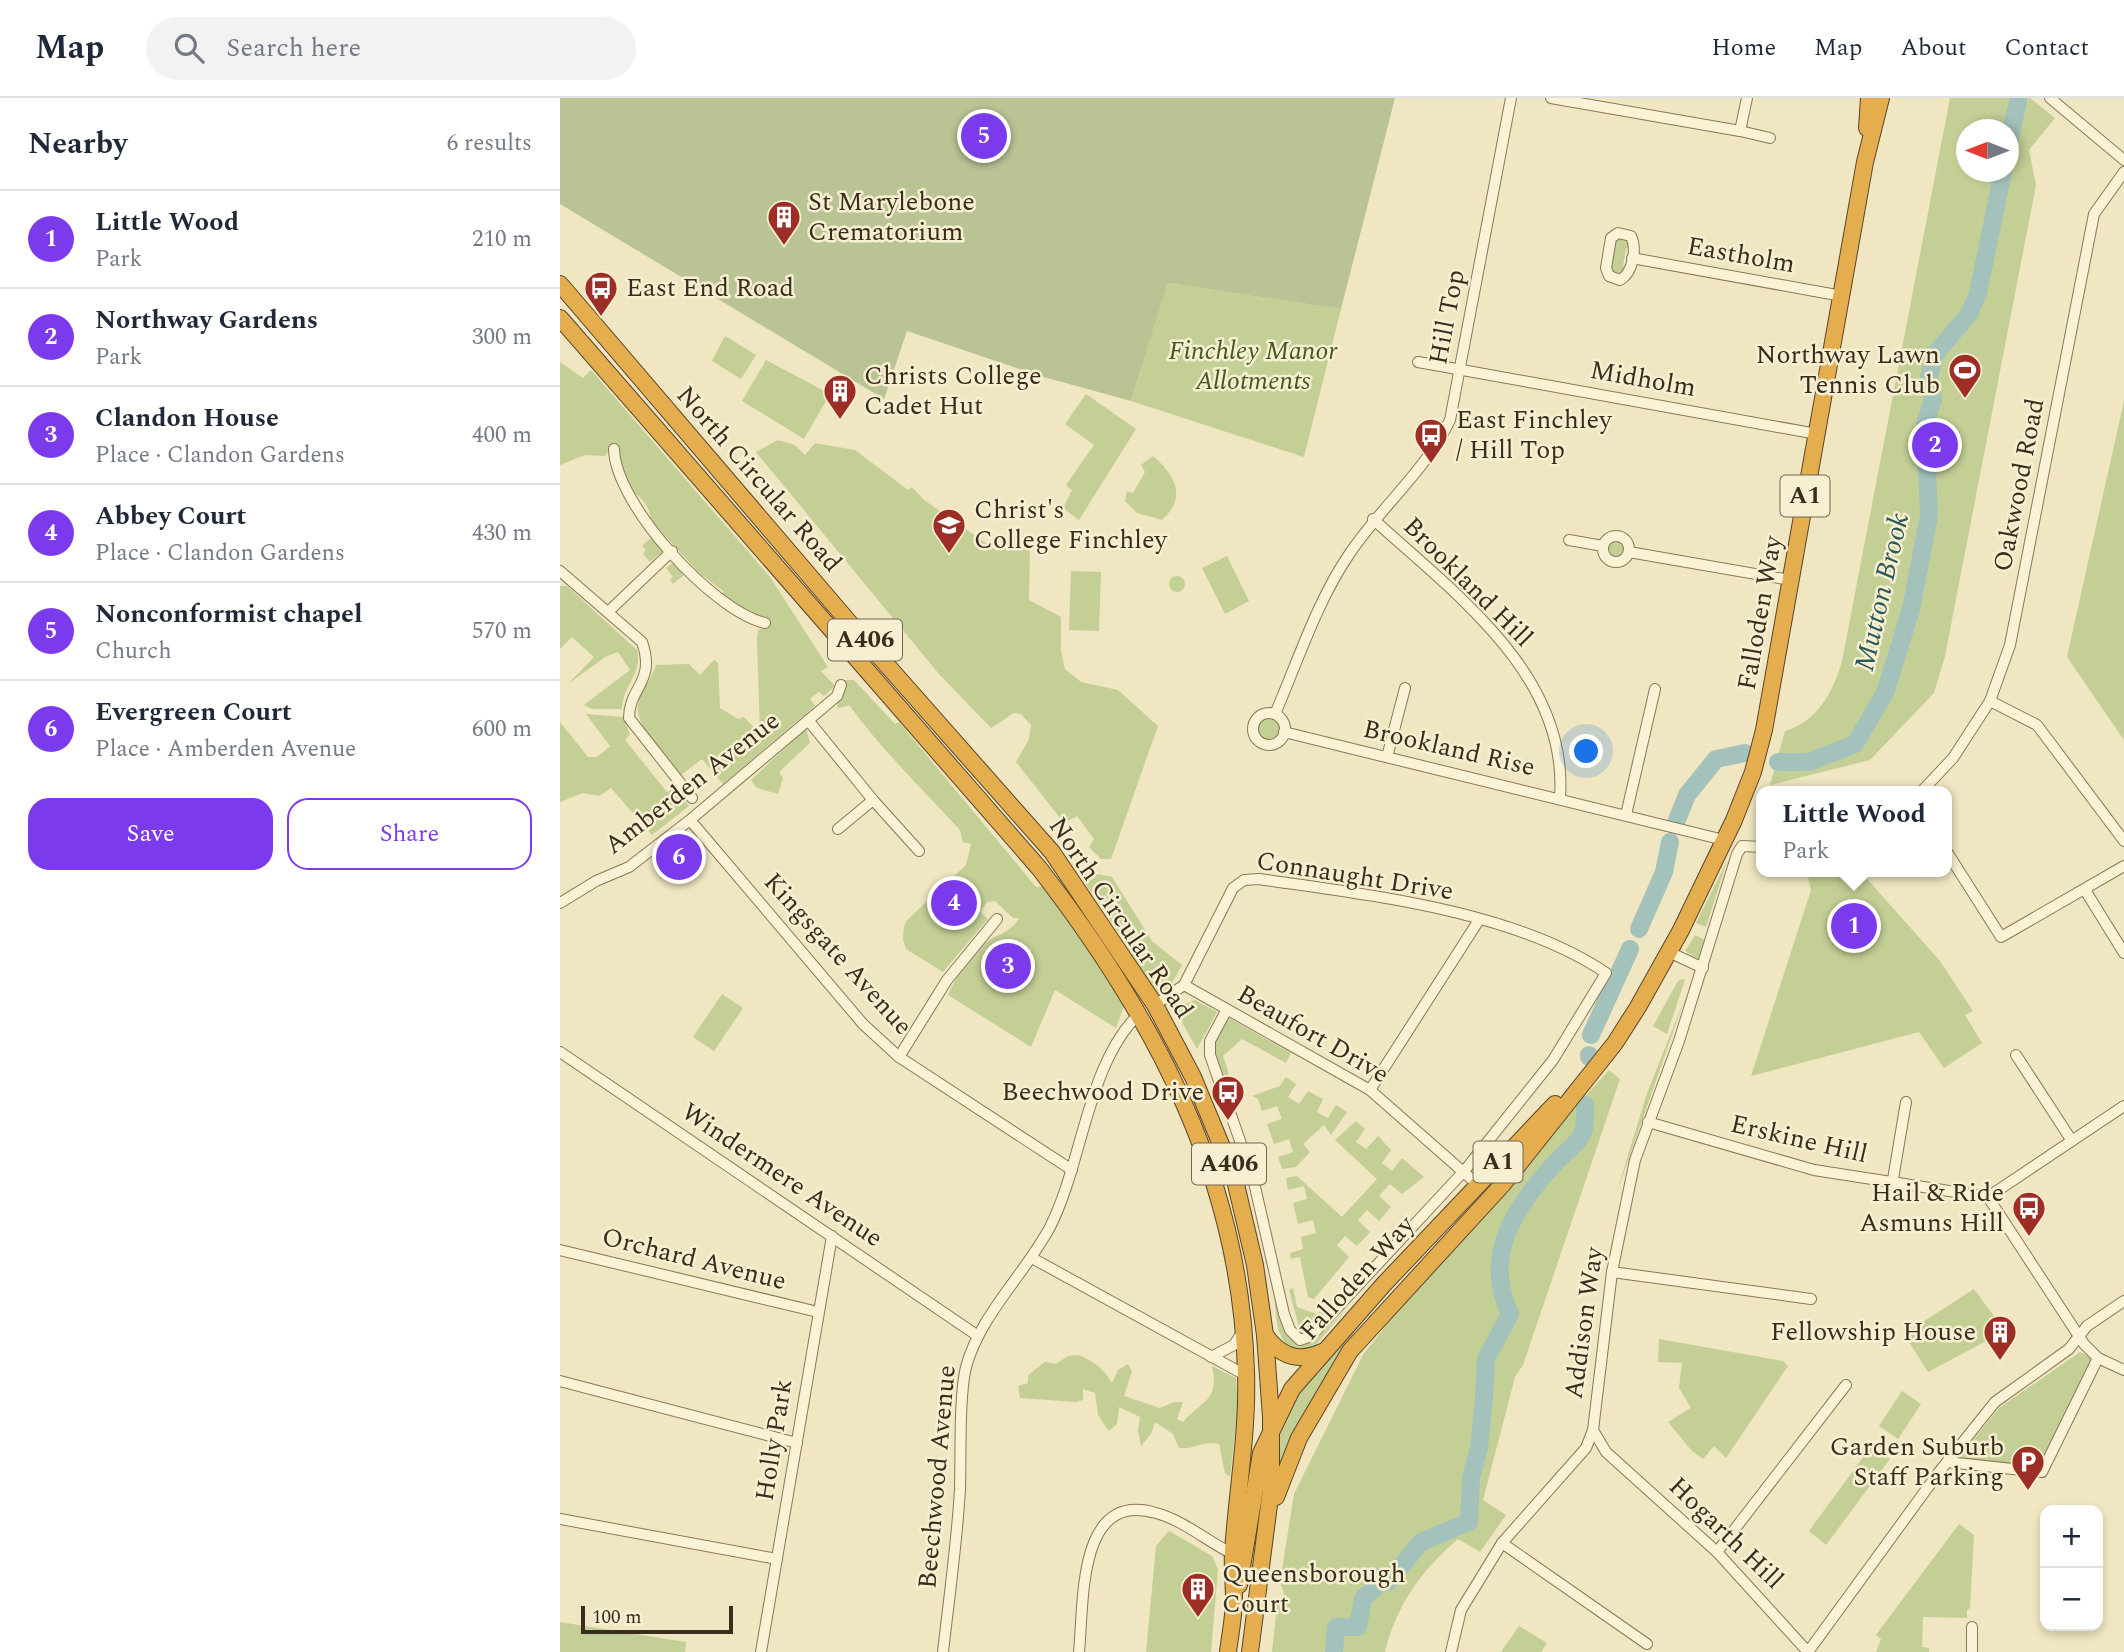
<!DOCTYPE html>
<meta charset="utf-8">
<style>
:root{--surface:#fff;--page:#f2f2f3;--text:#1f2937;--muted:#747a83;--line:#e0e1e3;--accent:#7c3aed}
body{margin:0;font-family:Spectral,serif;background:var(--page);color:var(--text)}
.controls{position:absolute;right:21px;bottom:21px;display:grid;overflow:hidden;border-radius:14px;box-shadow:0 4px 10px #0003}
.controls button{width:63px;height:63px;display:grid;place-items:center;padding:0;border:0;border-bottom:2px solid var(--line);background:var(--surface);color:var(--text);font:35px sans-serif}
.compass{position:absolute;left:1396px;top:21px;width:63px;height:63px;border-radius:50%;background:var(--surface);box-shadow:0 4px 10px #0003;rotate:270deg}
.scale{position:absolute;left:21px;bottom:18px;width:152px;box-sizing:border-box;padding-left:7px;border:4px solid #3a2d1d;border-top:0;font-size:19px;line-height:24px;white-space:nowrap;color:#3a2d1d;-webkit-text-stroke:5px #f7efd1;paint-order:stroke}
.you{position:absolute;left:1027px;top:654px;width:24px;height:24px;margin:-18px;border:5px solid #fff;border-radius:50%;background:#1a73e8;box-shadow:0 0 0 10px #1a73e833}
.badge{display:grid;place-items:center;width:46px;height:46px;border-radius:50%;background:var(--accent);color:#fff;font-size:23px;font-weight:700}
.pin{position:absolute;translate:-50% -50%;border:4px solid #fff;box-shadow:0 2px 7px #0006}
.popup{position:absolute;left:1196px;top:688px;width:196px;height:91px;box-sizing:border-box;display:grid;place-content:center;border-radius:14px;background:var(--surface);filter:drop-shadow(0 2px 5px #0005);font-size:23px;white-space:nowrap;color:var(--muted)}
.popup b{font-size:26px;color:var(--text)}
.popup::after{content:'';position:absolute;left:50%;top:100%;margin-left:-14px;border:14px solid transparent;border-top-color:var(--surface)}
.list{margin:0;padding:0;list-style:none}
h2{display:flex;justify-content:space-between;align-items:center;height:91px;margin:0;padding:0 28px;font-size:30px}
h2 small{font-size:23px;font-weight:400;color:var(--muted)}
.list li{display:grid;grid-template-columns:46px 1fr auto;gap:21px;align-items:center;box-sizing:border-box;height:98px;padding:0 28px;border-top:2px solid var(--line)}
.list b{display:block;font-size:26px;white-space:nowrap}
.list p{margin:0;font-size:23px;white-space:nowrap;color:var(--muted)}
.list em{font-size:23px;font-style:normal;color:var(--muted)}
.actions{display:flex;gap:14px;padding:21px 28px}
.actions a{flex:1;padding:16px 0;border:2px solid var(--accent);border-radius:21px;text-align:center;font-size:24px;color:var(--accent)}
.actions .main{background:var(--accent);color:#fff}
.icon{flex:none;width:38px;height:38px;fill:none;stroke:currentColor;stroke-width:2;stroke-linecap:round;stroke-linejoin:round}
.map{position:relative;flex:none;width:1564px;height:1554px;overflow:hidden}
header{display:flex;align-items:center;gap:42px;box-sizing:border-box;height:98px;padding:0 35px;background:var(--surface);border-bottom:2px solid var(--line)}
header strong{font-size:33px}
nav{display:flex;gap:38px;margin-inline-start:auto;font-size:24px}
.search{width:490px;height:63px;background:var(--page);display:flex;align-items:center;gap:18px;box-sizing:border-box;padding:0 24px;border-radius:38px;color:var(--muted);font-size:26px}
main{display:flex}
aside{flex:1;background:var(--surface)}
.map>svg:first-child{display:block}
</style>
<header>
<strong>Map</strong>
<div class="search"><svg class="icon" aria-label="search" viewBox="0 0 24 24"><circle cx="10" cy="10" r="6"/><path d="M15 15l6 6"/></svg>Search here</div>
<nav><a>Home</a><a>Map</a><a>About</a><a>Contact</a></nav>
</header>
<main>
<aside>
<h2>Nearby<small>6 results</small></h2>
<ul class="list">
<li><span class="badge">1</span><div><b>Little Wood</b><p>Park</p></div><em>210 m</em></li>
<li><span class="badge">2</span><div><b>Northway Gardens</b><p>Park</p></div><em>300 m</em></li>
<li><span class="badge">3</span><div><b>Clandon House</b><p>Place · Clandon Gardens</p></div><em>400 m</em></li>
<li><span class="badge">4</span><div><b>Abbey Court</b><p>Place · Clandon Gardens</p></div><em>430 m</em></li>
<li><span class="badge">5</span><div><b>Nonconformist chapel</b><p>Church</p></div><em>570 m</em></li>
<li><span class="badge">6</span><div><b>Evergreen Court</b><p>Place · Amberden Avenue</p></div><em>600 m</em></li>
</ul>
<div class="actions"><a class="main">Save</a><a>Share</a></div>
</aside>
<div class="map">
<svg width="1564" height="1554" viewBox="0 0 1564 1554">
<rect width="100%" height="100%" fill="#f0e6c1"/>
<g fill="#c3cf95" fill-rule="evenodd">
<path d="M1390,0H1470L1495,20L1469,52L1476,87L1385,558L1374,595L1310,662L1210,687L1225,633C1258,623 1273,594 1282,563ZM1406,32H1448V74H1406Z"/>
<path d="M1066,138L1071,150H1066L1063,168L1068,169L1065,175L1055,178L1049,166L1054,142Z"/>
<path d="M608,185L781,211L744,359L571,303Z"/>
<path d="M165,238L196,257L181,281L152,263Z"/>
<path d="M206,262L270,296L244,341L182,303Z"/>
<path d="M0,264L23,280L31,272L210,479L268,569L261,573L275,588L264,598L259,594L250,601L255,608L163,686L142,661L121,677C106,658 71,628 79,602C83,590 92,580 96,567L129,566L140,577L154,562L158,565L160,610L178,621L184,619L200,636L197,540L198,532L207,529V520L195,519L163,498V493L138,474L91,422C90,411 83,399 72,394L51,349L45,358L25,357L0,367Z"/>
<path d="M526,296L576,331L519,422L503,410L512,392L506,387L534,347L505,326Z"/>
<path d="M1564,303V642L1507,559Z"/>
<path d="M218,342L235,347L245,357L255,345L295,352L348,392L352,389L364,402L437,453L450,437L473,445L470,449L469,502L501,519V553L505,571L521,584L558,592L598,628L551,761H541L529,749L534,741L517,718L504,725L456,664L469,641L471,627L461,616L454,615L431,630L379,576L196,354Z"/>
<path d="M593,358C616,378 627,399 602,422L577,415L565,403L567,393L573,395L585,374L581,367Z"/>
<path d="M92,439L104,452L90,464L83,456L86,452L82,448Z"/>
<circle cx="1056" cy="451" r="9"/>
<path d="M667,458L689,503L665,516L642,470Z"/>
<path d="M114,464L124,477L113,486L110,482L113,479L106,470Z"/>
<path d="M511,473L541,474L539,533L509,532Z"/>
<circle cx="617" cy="486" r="8"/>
<path d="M0,488H7L77,552C83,576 62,588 62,611H32L24,607L70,572L58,554L45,559L8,586L34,559L12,539L0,551Z"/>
<path d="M285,582H294L335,626L339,624L476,789L483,788L514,830L564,908L556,930L495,892L471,949L388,897C397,877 407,861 424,846C437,835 450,836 459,820H453L435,803L427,804L420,814L428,821L383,874L346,851L343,842L344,829L346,823L406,767L411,746L403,744L400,732C362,691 322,652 289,607L277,611C277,600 285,593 285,582Z"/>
<path d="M26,616L63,619L70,636L65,642L107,694L113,690L129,708L92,737L51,690L39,698L23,695L0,704V624L28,659H37L50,648Z"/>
<circle cx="708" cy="631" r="11"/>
<path d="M246,630L250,645L219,674L223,680L218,696L197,690L191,682Z"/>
<path d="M1167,763L1146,829L1136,825Z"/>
<path d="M511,765L532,775L552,779L592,843L622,867L606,896L599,897L592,892L565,844Z"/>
<path d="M1247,774H1301L1380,863L1413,913L1405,917L1422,945L1384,970L1359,934L1191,978L1251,792Z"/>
<path d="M1135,837L1145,842L1138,861L1125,853Z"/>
<path d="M1122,881L1125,882L1107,936L1093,928L1118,883Z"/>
<path d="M162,896L183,910L154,953L133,939Z"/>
<path d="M1125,900L1056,1097L1087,995Z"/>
<path d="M635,902L657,914L637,951L614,910Z"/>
<path d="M669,920L731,955L726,965L682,941L663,958L669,976L664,979C651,950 650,946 669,920Z"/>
<path d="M1049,972L1060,981L963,1267L955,1279L923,1402L946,1417L920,1454L898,1441C861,1473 837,1506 825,1554H712L717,1508L724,1495L720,1484L734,1396L803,1257L862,1181Z"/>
<path d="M726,979L736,986L728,999L739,1006L748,993L763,1001L757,1014L768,1020L776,1007L787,1014L771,1037L764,1027L743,1046L750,1054L736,1069L722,1071L718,1059L733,1054L729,1041L714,1046L707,1026L722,1021L717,1008L702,1013L698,1001L692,998L720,988Z"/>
<path d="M796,1023L805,1031L796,1044L806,1051L818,1038L831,1052L822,1065L832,1073L842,1060L864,1079L842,1096L830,1086L819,1098L831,1109L819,1123L807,1112L798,1122L810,1134L797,1148L785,1138L777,1147L789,1159L754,1201L748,1199L740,1159L731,1161L730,1155L743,1151L741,1139L756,1135L753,1122L738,1126L733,1105L747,1101L744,1088L728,1092L726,1080L737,1078L782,1119L817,1081L775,1042Z"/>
<path d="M714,1190L725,1234L738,1248L754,1244L788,1209L753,1250L733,1253C714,1238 716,1214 714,1190Z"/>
<path d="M733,1190L737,1209L757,1216L769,1203L772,1206L749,1231L739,1229L729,1192Z"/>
<path d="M1414,1191L1445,1233L1368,1274L1344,1236Z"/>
<path d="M798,1228L742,1320L719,1371V1333L740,1294Z"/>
<path d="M1099,1241L1223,1263L1228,1268L1166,1360L1154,1348L1143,1361L1131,1352L1108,1324L1131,1310L1119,1290L1122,1265L1098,1264Z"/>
<path d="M1520,1254L1533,1260L1480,1371L1397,1362L1439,1310Z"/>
<path d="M518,1257C534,1263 543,1270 552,1285L558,1272L568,1266L572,1273L564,1298L600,1310L614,1304H623L617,1321L623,1324C643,1302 660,1302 652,1268L676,1280L678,1307L670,1379L665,1375L659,1346C644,1342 634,1352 619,1350L613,1336L595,1324L591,1336L581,1348L578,1332L580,1319L559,1309L557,1326L549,1333L538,1317L535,1295L523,1291V1302L516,1304L460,1300L458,1288L468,1285V1277L485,1264L496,1266L508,1258Z"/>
<path d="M1342,1293L1361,1306L1338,1341L1319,1328Z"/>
<path d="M1312,1347L1330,1361L1266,1447L1249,1433Z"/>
<path d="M1399,1426L1414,1437L1410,1510L1407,1512V1520L1363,1519L1362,1549L1369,1550V1554H1316L1321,1541L1316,1537Z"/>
<path d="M609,1433L652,1458L658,1471L651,1554H586L596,1448Z"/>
<path d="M0,1524L126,1544L125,1554H0Z"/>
<path d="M959,1528L987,1545L981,1554H941Z"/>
</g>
<path fill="#bac394" d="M0,0H835L781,211L608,185L571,303L480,278L347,233L324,301L0,106Z"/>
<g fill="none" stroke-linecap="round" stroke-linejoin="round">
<g stroke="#a4c2bc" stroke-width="18">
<path d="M1448,46L1458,4"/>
<path d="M1218,664H1249L1295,646L1325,595L1351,511L1369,418L1365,326L1373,302L1369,279L1375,256L1409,216L1418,195L1443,74"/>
<path d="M1117,722L1127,697L1156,661L1185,655"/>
<path d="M1079,831L1104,774L1110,744"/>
<path d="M1031,937L1070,851"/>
<path d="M1029,959V957"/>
<path d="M774,1554L776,1529H798L803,1500L814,1491L819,1479L829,1483L861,1444L909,1424L911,1380L919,1350L924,1301L926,1261L950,1216C922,1158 955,1109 994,1066C1002,1057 1019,1045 1023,1034C1026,1026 1025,1014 1025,1007"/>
</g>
<defs>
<g id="minor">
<path d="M991,0L1180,33L1187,0"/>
<path d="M1490,0L1564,62"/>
<path d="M1180,33L1210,40"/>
<path d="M1058,135L1071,138C1077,151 1073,175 1060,182L1049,178L1046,170L1051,140Z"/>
<path d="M1072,160L1282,198"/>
<path d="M858,264L1257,336"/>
<path d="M54,351C55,406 153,513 205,525"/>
<path d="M813,421C895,496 1009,577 1000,700"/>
<circle cx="1056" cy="451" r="13"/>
<path d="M1009,442L1043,448"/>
<path d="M1069,454L1230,482"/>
<path d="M0,473L82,544C96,584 69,589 69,620L132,700"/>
<path d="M49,513L112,453"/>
<path d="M1430,603L1477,627L1564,743"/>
<circle cx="709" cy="631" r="16"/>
<path d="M715,616C738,563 757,503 790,455C821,409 866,372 890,322L951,0"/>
<path d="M248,622L313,702L359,753"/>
<path d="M724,634L1164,742"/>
<path d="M827,659L845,590"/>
<path d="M1362,693L1393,660L1430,603L1450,547L1534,116L1564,74"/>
<path d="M1066,717L1095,591"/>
<path d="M130,722L303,926L339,959L512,1072"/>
<path d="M278,731L313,702"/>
<path d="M1387,754L1441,839L1564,768"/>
<path d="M1525,792L1564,855"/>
<path d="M0,805L36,783L69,769L130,722L277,598L281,587"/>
<path d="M1109,854L1143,870"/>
<path d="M624,887L810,992L917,1086"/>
<path d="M595,907L624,887L673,790L684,782L699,781C808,797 953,812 1046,875L993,962L905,1072L751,1238L740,1242L730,1232L724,1216L693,1080L650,957V943L666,913"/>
<path d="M0,954L418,1238"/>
<path d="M1456,957L1512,1043"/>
<path d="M339,959L387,882L437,821"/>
<path d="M810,992L919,822"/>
<path d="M1088,1024L1254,1072L1428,1099L1564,1008"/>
<path d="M1332,1087L1346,1004"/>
<path d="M1428,1099L1524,1246L1538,1260L1564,1272"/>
<path d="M0,1152L258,1214"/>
<path d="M472,1160L687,1278"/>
<path d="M1052,1174L1251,1201"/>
<path d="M651,1259L674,1247L683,1233"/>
<path d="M0,1283L237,1345"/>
<path d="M1033,1332L1046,1354L1157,1454L1248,1554"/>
<path d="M1387,1364L1482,1374L1538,1260"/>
<path d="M0,1421L217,1461"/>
<path d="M942,1445L1087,1546"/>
<path d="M1157,1454L1286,1287"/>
<path d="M201,1554L272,1138"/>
<path d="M383,1554C389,1500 397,1445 400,1391C401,1358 399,1298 406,1269C420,1217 465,1176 490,1129C523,1064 527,966 579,916"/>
<path d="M519,1554C524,1504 517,1392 596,1415C623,1422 648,1444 673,1456"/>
<path d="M891,1554L901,1512L942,1445L1026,1350L1033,1332L1052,1174L1075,1062L1119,943L1177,756L1182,748L1201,749"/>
<path d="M1248,1554L1379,1374L1435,1304L1509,1251L1527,1228L1564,1203"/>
<path d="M1412,1554V1529"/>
</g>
<g id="highway">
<path d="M1307,30L1309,0"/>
<path d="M0,186L288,523L492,754L595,907L633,979L674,1078L695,1167L705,1237L711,1319V1391L690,1554"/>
<path d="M0,220L479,770C595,920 681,1081 686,1274C688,1334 677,1394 673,1454C672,1470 674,1485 674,1501C674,1519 670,1537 668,1554"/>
<path d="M705,1237C720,1258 738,1265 762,1254"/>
<path d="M716,1399L739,1340L790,1253L943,1086L1055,945L1078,909L1121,832L1174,722L1193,674L1204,632L1305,64L1321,0"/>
<path d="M679,1487L701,1355L732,1291L824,1186L995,1006"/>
</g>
</defs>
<use href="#minor" stroke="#8b7758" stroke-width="12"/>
<use href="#highway" stroke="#58442c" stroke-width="18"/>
<use href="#minor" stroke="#faf2d5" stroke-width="10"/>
<use href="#highway" stroke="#e4ae4e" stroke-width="16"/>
</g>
<defs>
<symbol id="building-pin" viewBox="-11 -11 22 30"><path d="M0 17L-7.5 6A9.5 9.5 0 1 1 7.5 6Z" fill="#9d2e25" stroke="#f7efd1"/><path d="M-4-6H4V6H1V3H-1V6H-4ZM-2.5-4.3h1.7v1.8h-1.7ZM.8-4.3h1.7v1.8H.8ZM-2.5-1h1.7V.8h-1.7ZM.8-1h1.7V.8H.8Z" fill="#fff"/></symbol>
<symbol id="bus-pin" viewBox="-11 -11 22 30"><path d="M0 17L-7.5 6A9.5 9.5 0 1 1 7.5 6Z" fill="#9d2e25" stroke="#f7efd1"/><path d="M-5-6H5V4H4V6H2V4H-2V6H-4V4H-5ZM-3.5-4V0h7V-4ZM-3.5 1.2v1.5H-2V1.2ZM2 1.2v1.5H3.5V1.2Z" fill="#fff"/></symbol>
<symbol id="stadium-pin" viewBox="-11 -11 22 30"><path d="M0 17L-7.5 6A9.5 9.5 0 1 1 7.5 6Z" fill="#9d2e25" stroke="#f7efd1"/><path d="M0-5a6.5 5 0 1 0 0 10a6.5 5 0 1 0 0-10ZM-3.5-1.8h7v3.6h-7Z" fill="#fff"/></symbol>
<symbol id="school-pin" viewBox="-11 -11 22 30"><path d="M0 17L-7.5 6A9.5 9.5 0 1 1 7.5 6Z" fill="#9d2e25" stroke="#f7efd1"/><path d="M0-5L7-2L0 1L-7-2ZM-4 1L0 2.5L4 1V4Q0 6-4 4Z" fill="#fff"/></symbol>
<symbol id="parking-pin" viewBox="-11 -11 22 30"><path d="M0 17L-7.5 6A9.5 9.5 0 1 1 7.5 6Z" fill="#9d2e25" stroke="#f7efd1"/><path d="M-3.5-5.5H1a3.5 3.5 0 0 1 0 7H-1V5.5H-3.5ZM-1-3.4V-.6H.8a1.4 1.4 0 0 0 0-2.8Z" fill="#fff"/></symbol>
</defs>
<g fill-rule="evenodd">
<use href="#building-pin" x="205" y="100" width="38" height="52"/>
<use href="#bus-pin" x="22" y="171" width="38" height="52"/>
<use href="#stadium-pin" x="1386" y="253" width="38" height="52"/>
<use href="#building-pin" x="261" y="274" width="38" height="52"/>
<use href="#bus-pin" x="852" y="318" width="38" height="52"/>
<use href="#school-pin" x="370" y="408" width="38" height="52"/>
<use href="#bus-pin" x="649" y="975" width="38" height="52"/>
<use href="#bus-pin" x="1450" y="1091" width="38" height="52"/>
<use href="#building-pin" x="1421" y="1215" width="38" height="52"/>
<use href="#parking-pin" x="1449" y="1345" width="38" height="52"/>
<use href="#building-pin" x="619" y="1472" width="38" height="52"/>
</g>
<g text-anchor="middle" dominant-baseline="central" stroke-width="5" stroke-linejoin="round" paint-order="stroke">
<g fill="#f7efd1" stroke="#736753" stroke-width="2">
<rect x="1220.5" y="377.5" width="49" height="41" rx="5"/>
<rect x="268" y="521.5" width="74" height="41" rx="5"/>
<rect x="913.5" y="1043.5" width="49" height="41" rx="5"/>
<rect x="632" y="1045.5" width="74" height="41" rx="5"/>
</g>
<g font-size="24" font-weight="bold" fill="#3a2d1d">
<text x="1245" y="398">A1</text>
<text x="305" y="542">A406</text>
<text x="938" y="1064">A1</text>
<text x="669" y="1066">A406</text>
</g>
<g font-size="26" fill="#3a2d1d" stroke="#f7efd1" text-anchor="start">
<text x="248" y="104">St Marylebone<tspan x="248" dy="30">Crematorium</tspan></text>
<text x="66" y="190">East End Road</text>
<text x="1380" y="257" text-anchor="end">Northway Lawn<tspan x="1380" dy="30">Tennis Club</tspan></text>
<text x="304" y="278">Christs College<tspan x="304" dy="30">Cadet Hut</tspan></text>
<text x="896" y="322">East Finchley<tspan x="896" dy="30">/ Hill Top</tspan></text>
<text x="414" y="412">Christ's<tspan x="414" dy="30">College Finchley</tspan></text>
<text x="644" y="994" text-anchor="end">Beechwood Drive</text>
<text x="1444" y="1095" text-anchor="end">Hail &amp; Ride<tspan x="1444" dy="30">Asmuns Hill</tspan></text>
<text x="1416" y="1234" text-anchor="end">Fellowship House</text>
<text x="1444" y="1349" text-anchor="end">Garden Suburb<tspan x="1444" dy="30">Staff Parking</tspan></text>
<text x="662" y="1476">Queensborough<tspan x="662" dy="30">Court</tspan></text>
</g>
<g font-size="26" fill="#3a2d1d" stroke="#f7efd1">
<text transform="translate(1181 157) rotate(10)">Eastholm</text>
<text transform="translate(887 219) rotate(-79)">Hill Top</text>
<text transform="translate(1083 281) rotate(10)">Midholm</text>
<text transform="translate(199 381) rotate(49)">North Circular Road</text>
<text transform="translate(1459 387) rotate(-79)">Oakwood Road</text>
<text transform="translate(908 484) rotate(45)">Brookland Hill</text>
<text transform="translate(1200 515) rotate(-80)">Falloden Way</text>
<text transform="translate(889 650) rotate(13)">Brookland Rise</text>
<text transform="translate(132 685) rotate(-38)">Amberden Avenue</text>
<text transform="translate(795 778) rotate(9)">Connaught Drive</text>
<text transform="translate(561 820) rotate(56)">North Circular Road</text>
<text transform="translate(278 856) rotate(48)">Kingsgate Avenue</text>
<text transform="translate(753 936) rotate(30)">Beaufort Drive</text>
<text transform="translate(1239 1041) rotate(13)">Erskine Hill</text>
<text transform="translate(222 1077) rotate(34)">Windermere Avenue</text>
<text transform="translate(134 1161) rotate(14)">Orchard Avenue</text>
<text transform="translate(797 1180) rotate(-48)">Falloden Way</text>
<text transform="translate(1024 1225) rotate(-82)">Addison Way</text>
<text transform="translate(214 1342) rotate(-81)">Holly Park</text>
<text transform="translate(377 1379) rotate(-85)">Beechwood Avenue</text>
<text transform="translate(1166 1435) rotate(44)">Hogarth Hill</text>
</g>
<g font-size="26" font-style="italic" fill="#465722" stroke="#f7efd1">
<text x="693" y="253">Finchley Manor<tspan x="693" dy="30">Allotments</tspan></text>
</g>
<g font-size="28" font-style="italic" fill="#2b595a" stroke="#f7efd1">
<text transform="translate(1322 494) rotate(-77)">Mutton Brook</text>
</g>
</g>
</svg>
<div class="controls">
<button>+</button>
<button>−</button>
</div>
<svg class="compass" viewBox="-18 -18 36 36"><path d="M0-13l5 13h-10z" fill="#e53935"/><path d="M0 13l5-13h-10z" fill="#747a83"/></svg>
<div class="scale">100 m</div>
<div class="you"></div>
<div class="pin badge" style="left:1294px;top:828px">1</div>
<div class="popup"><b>Little Wood</b>Park</div>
<div class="pin badge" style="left:1375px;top:347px">2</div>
<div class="pin badge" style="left:448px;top:868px">3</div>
<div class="pin badge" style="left:394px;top:805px">4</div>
<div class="pin badge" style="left:424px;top:38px">5</div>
<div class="pin badge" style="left:119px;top:759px">6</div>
</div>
</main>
